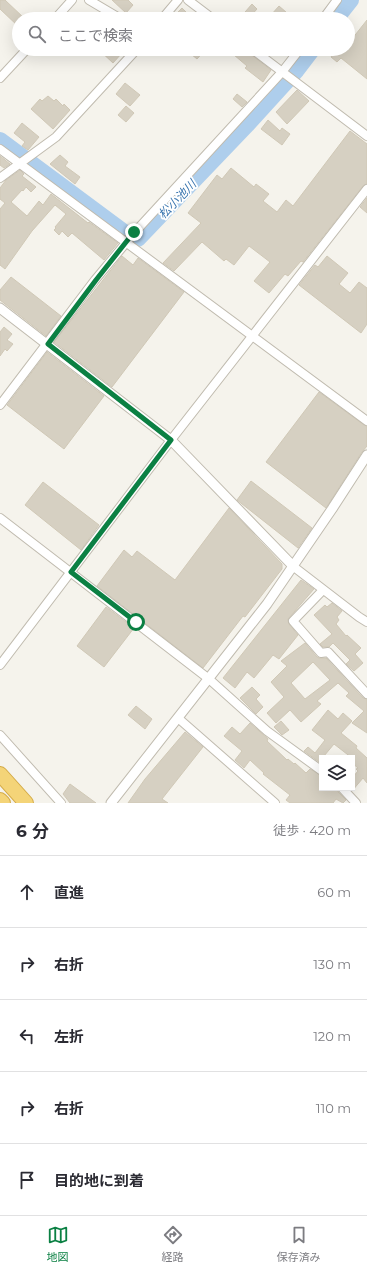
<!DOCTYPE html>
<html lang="ja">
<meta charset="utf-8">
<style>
:root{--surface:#fff;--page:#f7f7f7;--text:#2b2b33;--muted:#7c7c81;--line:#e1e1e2;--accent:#0b8043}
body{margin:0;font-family:Montserrat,"Noto Sans JP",sans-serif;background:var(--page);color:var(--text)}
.controls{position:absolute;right:12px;bottom:12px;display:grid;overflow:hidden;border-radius:0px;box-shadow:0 4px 16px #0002}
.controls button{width:36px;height:36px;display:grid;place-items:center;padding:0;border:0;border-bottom:1px solid var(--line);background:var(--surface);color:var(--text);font:20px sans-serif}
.stop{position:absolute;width:12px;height:12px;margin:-9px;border:3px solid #0b8043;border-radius:50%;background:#fff}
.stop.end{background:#0b8043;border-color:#fff;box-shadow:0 1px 4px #0008}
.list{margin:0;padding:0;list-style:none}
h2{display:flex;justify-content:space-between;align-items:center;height:52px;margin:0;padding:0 16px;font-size:17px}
h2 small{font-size:13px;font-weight:400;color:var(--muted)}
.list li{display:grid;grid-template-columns:26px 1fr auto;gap:12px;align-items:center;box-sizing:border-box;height:72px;padding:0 16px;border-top:1px solid var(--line)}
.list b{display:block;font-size:15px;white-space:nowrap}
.list em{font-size:13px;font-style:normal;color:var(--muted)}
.icon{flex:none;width:22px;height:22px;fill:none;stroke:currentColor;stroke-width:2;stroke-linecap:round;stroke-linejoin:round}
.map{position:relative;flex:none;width:367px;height:803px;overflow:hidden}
.search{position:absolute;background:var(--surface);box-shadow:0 4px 16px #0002;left:12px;right:12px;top:12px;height:44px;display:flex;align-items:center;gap:10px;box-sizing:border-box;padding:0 14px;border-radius:22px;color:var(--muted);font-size:15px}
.sheet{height:412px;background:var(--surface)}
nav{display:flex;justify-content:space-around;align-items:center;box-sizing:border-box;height:56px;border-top:1px solid var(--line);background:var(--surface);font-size:11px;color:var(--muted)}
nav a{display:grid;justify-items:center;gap:2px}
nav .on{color:var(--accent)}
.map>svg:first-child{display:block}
</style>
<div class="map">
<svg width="367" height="803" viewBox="0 0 367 803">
<rect width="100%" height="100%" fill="#f5f3ec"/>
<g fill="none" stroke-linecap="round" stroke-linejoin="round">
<g stroke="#aeceec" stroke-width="16">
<path d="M336,19L351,0"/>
<path d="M0,140L124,232L134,239H138L247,125L297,70L313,49"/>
</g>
</g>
<g fill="#d6d0c2" stroke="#d0c8b6" fill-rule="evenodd">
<path d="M0,0H5L25,19H19V27L0,9Z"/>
<path d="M112,0H128L133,5L126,13Z"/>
<path d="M252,4L257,9L248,19H239Z"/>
<path d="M279,6L294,19H276L271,15Z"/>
<path d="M182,8L193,19H171Z"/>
<path d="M367,20V79L341,58L337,62L331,57L337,49H348V44Z"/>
<path d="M98,49H118L122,53L113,63Z"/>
<path d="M185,49H206L197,59Z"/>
<path d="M227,49H245L249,53L271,70L263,82L245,68L247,66Z"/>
<path d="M125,83L140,95L130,106L116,94Z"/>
<path d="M297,90L309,101L287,124L276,112Z"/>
<path d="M237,94L247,102L242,107L233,99Z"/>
<path d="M48,96L54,101L56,99L63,106L64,104L70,110L53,129L31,109L40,99L42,101Z"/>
<path d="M126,106L134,113L126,122L118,115Z"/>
<path d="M268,120L280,131L282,128L290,134L282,145L261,129Z"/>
<path d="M22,123L39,137L28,150L22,146L25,142L14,133Z"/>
<path d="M350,131L367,144V184L363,186L303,262L301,261L288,276L285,274L269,293L254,281L270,262L249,246L234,265L226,259L224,261L202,242L174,271L163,263L201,223L188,213L217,175L222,179L231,168L254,187L256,184L269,194L263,201L277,212L286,200L293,206Z"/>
<path d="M60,155L68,162L65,166L80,177L75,184L50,164Z"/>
<path d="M0,156L10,164L4,168L0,165Z"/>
<path d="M20,170L24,174L22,176L36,187L31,192L26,187L23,191L22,190L11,202L27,216L39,201L43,205L51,194L88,223L89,222L118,243L104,260L72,233L68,237L62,231L59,235L54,230L56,228L55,227L66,214L55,205L32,231L5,269L0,265V209L5,203L0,199V188L6,180Z"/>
<path d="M367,198V213L360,207Z"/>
<path d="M122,256L133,265L138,258L184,292L112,387L54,342Z"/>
<path d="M327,256L348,273L339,284L350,293L359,282L367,288V324L361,333L299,285L315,265L318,267Z"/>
<path d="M11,277L61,316L46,336L0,300V290Z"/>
<path d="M4,327L12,334L7,340L13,344L7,351L5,349L0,356V332Z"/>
<path d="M47,352L104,396L64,449L7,405Z"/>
<path d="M319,392L364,425L367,426V446L362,452L326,508L266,462Z"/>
<path d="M251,481L312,528L298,548L237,500Z"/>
<path d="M43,482L99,525L81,550L25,505Z"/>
<path d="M229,508L282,564V569L245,617L243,616L203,668L97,586L124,550L132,557L137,551L175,580Z"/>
<path d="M301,580L314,589L288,619L289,624L298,635L279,659L273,655L254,678L247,672L235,688L223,678Z"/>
<path d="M332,603L342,611L337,617L339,620L336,624L346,636L347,635L361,648L355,654L363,663L354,671L346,664L350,660L333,643L329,647H323L320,644L332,634L314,615L325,605L327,607Z"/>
<path d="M106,607L134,628L104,667L77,646Z"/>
<path d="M305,643L317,657L319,658H326L363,698L367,699V733L352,723L364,711L346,696L349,693L338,683L317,701L321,704L301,722L290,710L276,723L267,713L284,697L271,682L287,666L281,661ZM313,662L330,680L305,699L291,683Z"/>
<path d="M252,687L260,695L256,699L263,707L256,714L240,698Z"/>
<path d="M136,706L152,719L145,729L128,715Z"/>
<path d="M328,710L338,719L343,713L352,721L341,733L357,746L356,748L367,758V783L363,778L352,791L350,788H352V778L358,771L356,769L358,768L352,763V758L334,744L319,762L304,751L308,747L315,753L325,740L312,730Z"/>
<path d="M281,721L289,730L282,735L274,727Z"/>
<path d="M250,723L268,739L267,741L287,760L288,759L294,764L295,763L306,773L310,769L322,776V788H337L338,792L346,800L343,803L336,799L333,803H290L286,800L290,795L263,774L264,773L250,760L244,768L235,760L242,751L224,736L232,727L240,734Z"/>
<path d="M185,732L203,747L162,799L168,803H128L145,779Z"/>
<path d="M70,784L96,803H70L63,794Z"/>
</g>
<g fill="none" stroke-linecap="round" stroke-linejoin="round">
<defs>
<g id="minor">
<path d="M89,0L121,19"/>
<path d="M188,0L213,19"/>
<path d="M55,19L72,0"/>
<path d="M162,19L178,0"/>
<path d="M323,19L337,0"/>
<path d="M252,49L367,136"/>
<path d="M0,78L27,49"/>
<path d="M0,149L367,421"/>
<path d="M0,178L56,137L137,49"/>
<path d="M0,405L95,280L135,232L282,72L300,49"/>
<path d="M0,518L209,679L267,731L322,771"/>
<path d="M294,567L359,617L367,622"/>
<path d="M323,590L293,621L321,653L328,652L367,694"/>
<path d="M0,665L171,440L367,189"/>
<path d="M178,718L275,803"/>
<path d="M0,735L61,803"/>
<path d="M342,788L356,803"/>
</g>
<g id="tertiary">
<path d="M0,308L171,440L294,567"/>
<path d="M111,803L267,604L332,509L367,455"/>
</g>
<g id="motorway">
<path d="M0,774L26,803"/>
<path d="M0,800L3,803"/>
</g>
</defs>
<use href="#minor" stroke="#c0bbaf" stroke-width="10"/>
<use href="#tertiary" stroke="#c0bbaf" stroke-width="11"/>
<use href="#motorway" stroke="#d4ab48" stroke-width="16"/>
<use href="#minor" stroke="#fff" stroke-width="8"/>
<use href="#tertiary" stroke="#fff" stroke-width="9"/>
<use href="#motorway" stroke="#f4d478" stroke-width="14"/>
</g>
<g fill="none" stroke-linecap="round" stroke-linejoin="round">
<path stroke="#0b8043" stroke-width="5" d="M134,232L96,280L48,344L171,440L71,572L136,622"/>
</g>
<g text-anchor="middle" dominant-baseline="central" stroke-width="3.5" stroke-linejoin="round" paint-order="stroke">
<g font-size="12" font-style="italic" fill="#3975af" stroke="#fff">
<text transform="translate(177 199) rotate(-46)">松小池川</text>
</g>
</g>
</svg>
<div class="controls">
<button><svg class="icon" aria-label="layers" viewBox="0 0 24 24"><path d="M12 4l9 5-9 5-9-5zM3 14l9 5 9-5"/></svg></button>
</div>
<div class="stop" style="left:136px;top:622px"></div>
<div class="stop end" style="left:134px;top:232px"></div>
<div class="search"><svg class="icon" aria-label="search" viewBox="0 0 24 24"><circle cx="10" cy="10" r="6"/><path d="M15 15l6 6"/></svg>ここで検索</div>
</div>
<section class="sheet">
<h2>6 分<small>徒歩 · 420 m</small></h2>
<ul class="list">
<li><svg class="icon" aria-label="ahead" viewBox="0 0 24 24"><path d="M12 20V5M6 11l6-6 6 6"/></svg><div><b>直進</b></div><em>60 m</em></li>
<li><svg class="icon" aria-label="right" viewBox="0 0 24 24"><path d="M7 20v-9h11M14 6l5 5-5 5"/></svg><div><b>右折</b></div><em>130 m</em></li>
<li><svg class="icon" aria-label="left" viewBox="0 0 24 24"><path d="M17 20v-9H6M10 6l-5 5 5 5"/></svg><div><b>左折</b></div><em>120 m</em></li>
<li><svg class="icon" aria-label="right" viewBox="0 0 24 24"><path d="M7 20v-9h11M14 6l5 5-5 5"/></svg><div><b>右折</b></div><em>110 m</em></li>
<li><svg class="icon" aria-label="arrive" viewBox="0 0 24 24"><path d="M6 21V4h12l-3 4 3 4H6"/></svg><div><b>目的地に到着</b></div></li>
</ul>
</section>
<nav>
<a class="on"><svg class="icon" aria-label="map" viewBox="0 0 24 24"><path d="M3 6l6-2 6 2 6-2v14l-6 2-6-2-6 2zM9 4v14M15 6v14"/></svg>地図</a>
<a><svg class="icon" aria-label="directions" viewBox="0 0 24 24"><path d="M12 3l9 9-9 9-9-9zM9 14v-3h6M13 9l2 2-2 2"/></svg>経路</a>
<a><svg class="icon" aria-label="saved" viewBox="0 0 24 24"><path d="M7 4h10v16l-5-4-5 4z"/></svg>保存済み</a>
</nav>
